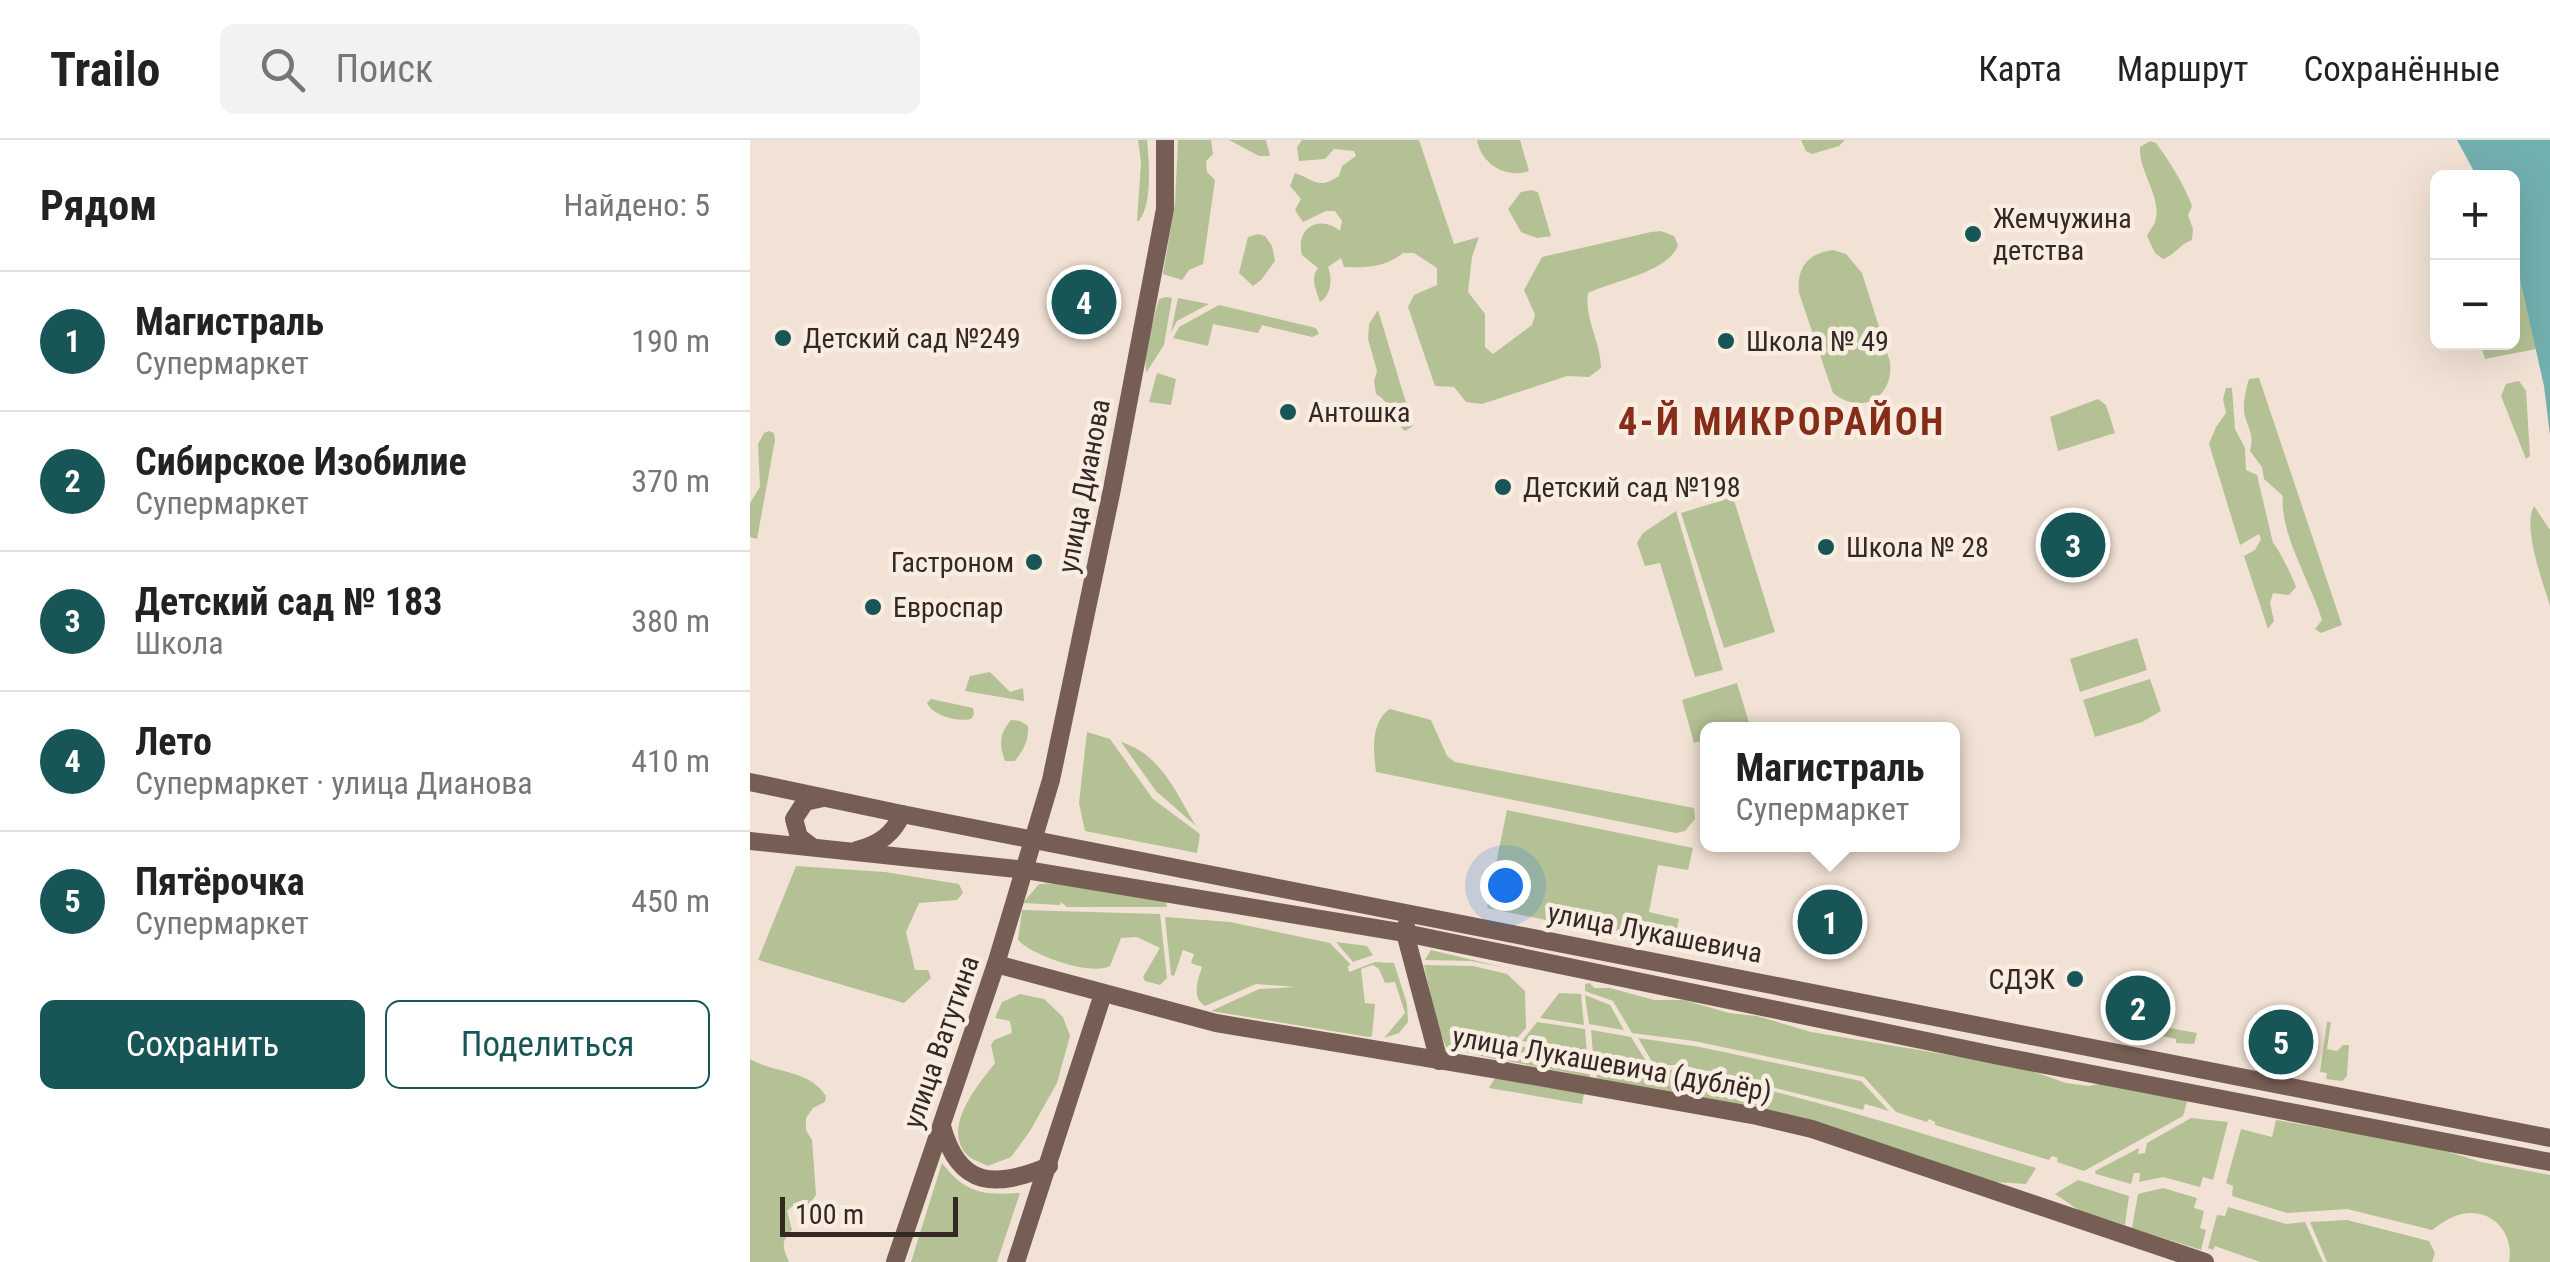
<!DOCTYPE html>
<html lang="ru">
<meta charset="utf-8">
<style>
:root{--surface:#fff;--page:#f2f2f2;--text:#222;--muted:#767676;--line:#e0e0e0;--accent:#185556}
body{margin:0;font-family:"Roboto Condensed",sans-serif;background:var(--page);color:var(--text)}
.controls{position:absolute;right:30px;top:30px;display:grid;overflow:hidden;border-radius:15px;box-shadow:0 10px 40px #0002}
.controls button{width:90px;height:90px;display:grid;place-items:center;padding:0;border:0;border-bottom:2px solid var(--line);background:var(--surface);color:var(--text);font:50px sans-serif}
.scale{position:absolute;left:30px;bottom:25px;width:178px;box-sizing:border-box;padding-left:10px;border:5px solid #332824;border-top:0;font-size:28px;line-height:35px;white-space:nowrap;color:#332824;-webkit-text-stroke:8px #f9ede1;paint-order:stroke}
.you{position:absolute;left:755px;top:745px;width:35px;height:35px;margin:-25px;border:8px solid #fff;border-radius:50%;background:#1a73e8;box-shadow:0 0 0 15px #1a73e833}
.badge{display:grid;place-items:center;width:65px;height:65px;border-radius:50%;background:var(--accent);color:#fff;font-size:32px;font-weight:700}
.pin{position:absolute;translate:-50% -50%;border:5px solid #fff;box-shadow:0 2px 10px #0006}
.popup{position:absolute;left:950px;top:582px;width:260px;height:130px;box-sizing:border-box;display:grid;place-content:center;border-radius:15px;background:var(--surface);filter:drop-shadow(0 2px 8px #0005);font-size:32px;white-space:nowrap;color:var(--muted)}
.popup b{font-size:38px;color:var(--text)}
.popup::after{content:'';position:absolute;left:50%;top:100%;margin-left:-20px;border:20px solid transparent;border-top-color:var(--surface)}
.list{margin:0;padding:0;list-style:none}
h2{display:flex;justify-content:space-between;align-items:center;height:130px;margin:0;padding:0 40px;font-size:42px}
h2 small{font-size:32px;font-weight:400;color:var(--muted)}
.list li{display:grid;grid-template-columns:65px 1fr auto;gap:30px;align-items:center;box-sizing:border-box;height:140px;padding:0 40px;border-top:2px solid var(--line)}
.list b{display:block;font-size:38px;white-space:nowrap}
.list p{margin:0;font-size:32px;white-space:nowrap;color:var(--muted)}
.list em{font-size:32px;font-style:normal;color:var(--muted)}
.actions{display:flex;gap:20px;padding:30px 40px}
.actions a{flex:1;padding:22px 0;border:2px solid var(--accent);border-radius:15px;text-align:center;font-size:35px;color:var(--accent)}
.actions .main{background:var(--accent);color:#fff}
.icon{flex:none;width:55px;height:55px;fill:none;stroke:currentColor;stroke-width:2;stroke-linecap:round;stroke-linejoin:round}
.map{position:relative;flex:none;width:1800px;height:1122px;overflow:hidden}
header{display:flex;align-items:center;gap:60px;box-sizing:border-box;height:140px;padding:0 50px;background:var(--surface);border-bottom:2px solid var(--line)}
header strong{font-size:48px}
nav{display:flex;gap:55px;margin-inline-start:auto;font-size:35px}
.search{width:700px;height:90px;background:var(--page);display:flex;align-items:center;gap:25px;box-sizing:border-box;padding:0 35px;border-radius:15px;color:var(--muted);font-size:38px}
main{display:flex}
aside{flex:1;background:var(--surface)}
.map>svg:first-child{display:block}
</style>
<header>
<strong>Trailo</strong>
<div class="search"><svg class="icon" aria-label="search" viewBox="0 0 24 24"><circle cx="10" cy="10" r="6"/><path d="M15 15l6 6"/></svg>Поиск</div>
<nav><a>Карта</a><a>Маршрут</a><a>Сохранённые</a></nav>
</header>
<main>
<aside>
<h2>Рядом<small>Найдено: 5</small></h2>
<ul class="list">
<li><span class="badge">1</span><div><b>Магистраль</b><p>Супермаркет</p></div><em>190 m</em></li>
<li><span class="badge">2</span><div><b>Сибирское Изобилие</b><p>Супермаркет</p></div><em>370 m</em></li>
<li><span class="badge">3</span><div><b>Детский сад № 183</b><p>Школа</p></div><em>380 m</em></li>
<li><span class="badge">4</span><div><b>Лето</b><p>Супермаркет · улица Дианова</p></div><em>410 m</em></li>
<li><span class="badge">5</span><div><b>Пятёрочка</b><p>Супермаркет</p></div><em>450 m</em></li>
</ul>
<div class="actions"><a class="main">Сохранить</a><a>Поделиться</a></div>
</aside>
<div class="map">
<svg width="1800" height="1122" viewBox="0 0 1800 1122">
<rect width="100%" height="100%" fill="#f2e2d5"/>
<g fill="#b4c194">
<path d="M388,0H397C399,23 403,62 389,81H387L391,22Z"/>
<path d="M428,0H461L463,14L456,21L457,32L465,40L453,124L439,130L432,140L413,134L425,63Z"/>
<path d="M479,0H516L520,16H509Z"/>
<path d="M552,0H669L704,104L729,97L722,117L718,152L735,174V207L743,214L782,185L785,175L774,150L792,117L901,92L911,91L924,96L928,105C919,132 863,141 838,153C834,179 851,202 851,228L839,237L817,236L732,264L716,262L704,247L685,246L658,167L664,155L687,145V128L664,113H653C636,127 616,128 594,127L591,118L578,127C583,139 581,155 570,162C566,150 560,138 568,128L552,115C545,88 569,74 590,91L592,81L585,71H576L553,82L545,70L551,59L540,46L545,33C566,40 567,50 589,36L592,26L606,16L604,11L584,9L575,19L549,21L547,7Z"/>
<path d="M727,0H770L779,31C756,39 731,24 727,0Z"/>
<path d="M1051,0H1095L1089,6L1062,14L1056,11Z"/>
<path d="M1400,1L1406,3C1420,22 1434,44 1442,66L1438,75L1443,89L1442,100C1430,104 1426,114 1413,119L1405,113L1397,96C1399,91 1403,87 1405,82C1413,58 1388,31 1390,7Z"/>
<path d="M781,50L788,52L801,96L787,98L771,92L758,69L771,52Z"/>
<path d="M508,94L515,96L522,106L525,121L511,140L503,146L489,133L498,97Z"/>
<path d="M1763,108L1786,209L1735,219L1730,203L1762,202Z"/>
<path d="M1083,110L1096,114L1112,133L1140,222C1144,258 1111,276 1083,253L1049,153C1046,128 1058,113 1083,110Z"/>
<path d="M416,157L422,158L414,205L396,233L395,211L409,159Z"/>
<path d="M428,158L459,164L427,181L421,192Z"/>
<path d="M469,165L566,188L569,194L562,197L512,185L508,193L463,184L458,206L423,198L429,187Z"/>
<path d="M628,170L663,286L655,291C642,279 642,263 626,254L624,241L627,231L618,199L619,184Z"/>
<path d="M407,233L426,239L421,265L399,262Z"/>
<path d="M1509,238L1592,485L1571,493L1565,489L1572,480C1561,443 1529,392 1533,356L1514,339L1512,327L1500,311C1504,294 1499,291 1495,276C1492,266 1496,249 1499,239Z"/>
<path d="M1769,241L1776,251L1780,316L1776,319L1751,256L1756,244Z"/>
<path d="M1476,248H1482L1485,289L1495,308L1496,330L1507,335L1523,403C1529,409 1543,438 1546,447L1539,455L1523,453L1520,463L1524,481L1518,489L1494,416L1505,410L1511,399L1509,394L1490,405L1459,304L1466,287L1476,273L1473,259Z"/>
<path d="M1348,259L1356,265L1365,293L1308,311L1300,277Z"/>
<path d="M19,291L24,293L25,300L7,399L0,397V363L10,347L8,304L14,293Z"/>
<path d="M983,357L1025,492L974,508L931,373Z"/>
<path d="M1784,366L1800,390V466C1793,442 1772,388 1784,366Z"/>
<path d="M926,371L973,530L945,537L910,423L895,426L887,403L893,393Z"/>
<path d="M1387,498L1397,530L1330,552L1320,519Z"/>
<path d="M240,532L260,552L273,548L274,561L215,551L220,536Z"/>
<path d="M1400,539L1411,571L1392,582L1345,597L1333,560Z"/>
<path d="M987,543L1000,586L987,589L958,590L957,599L944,603L932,560Z"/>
<path d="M181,559L223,568L224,574L221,579C208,582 183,576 177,563Z"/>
<path d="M640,569L681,580L697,616L705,622L944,668L945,679L935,691L926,693L626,632C623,611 621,581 640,569Z"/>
<path d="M261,580L270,581L278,586C279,601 273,610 265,621H255C249,604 249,594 261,580Z"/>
<path d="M337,592L360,599L403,659L450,694L447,713L335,691L329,663Z"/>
<path d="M371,602C411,614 426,653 446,686L406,651Z"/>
<path d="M757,670L943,708L938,730L908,725L899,772L929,779L923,806L737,768Z"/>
<path d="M46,726L135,732L209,744L213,753L207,760L169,763L156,792L165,830H178L181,838L154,863L8,820Z"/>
<path d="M314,743V745L416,762L417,767H317L311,762L310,765L273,763L289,744Z"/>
<path d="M272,770L410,774L417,838L410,845L395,841L393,837L410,808L387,797L371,798L360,826C341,836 283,816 268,800Z"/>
<path d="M415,777L480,782L580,803L601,825L598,826L599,832L625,822L644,823L657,864L658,882L649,893L634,898L655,873L645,842L635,843L629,829L623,825L611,829L615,863L625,864L622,896L619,897L461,871L509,849L546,847L506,844L455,866C441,857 448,840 452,827L441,823L444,814L433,810L424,836L421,835Z"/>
<path d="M586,802L617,806L623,815L603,822Z"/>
<path d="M681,810L756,828L721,821L675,820Z"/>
<path d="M674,825L723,826L757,834L775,851L776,888L748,920L696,907L687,885Z"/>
<path d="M840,843L844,848H860L904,860H934L979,873L1007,876L1061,892L1271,927L1316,943L1339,946L1358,942L1438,958L1433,976L1334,1031L1307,1022L1308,1018L1302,1016L1299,1020L1185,985V982L1179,979L1177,982L1146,972L1114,937L944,901L882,893L863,861L835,851V844Z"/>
<path d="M809,853L831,854L834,885L790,878Z"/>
<path d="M270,854L294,859L313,877L320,896L307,943L280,991L261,1017L238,1026C232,1023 221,1019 217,1015C191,987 229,944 245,923L241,905L244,900L262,893L260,881L245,878L252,862Z"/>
<path d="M835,855L860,865L874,890L839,884Z"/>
<path d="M787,882L835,889L837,913L772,901Z"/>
<path d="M1577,882H1581L1577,909L1587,911L1593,905H1599L1597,936L1592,941L1576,939L1577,933L1570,932Z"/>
<path d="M1397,884L1447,893L1444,904L1426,903V899L1388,891Z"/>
<path d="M841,890L881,897L898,924L843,914Z"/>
<path d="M888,898L950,907L1111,941L1139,971L1115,964L1113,970L932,925H904Z"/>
<path d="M769,906L838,919L840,937L757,921Z"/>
<path d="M0,919C26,934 58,929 76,956L75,962L63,968L56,978V990L62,1000L66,1055L58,1066L46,1063L37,1071L42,1090C30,1102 33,1107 39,1122H0Z"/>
<path d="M843,919C884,926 925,929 966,938C1075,961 1179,996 1286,1028L1276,1044L1245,1042L1117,999L847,938Z"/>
<path d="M745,938L834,954L832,964L739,948Z"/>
<path d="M1441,978L1478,982L1463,1040L1453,1037L1450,1047L1413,1037L1389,1042L1390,1033H1384L1381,1044L1346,1034L1345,1031L1389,1008L1388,1014L1395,1013L1397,1003Z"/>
<path d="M1526,980L1680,1006L1731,1022L1800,1035V1122H1759C1764,1097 1747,1072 1719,1073C1706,1073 1693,1082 1682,1090L1597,1069L1537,1073L1482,1056L1483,1046L1476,1043L1491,989L1522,997Z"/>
<path d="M192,1023C216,1054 233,1055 270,1053L247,1122H161Z"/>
<path d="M1328,1040L1379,1056L1375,1085L1330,1071L1305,1054Z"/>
<path d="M1413,1048L1447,1058L1444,1068L1454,1071L1450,1088L1456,1090L1451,1110L1382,1088L1388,1054Z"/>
<path d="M1478,1067L1536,1084L1555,1082L1573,1122H1510L1465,1106L1463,1110L1458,1108L1467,1075L1475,1076Z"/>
<path d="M1597,1080L1679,1101L1685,1113L1682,1122H1577L1560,1082Z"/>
</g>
<path fill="#72b0af" d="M1707,0H1800V295L1794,246L1763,108L1762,38L1727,37Z"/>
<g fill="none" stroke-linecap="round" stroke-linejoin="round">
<g stroke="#765e54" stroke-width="18">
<path d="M0,642L152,674L1800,998"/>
<path d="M0,701L276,730L655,793L1249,916L1800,1022"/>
<path d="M61,706L49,697L44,679L55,662L73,658"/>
<path d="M107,710C128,705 143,695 152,674"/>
<path d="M656,786L655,793L689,921"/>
<path d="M246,824L466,883L749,930L1007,976L1062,989L1455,1122"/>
<path d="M192,986C209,1049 246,1048 299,1026"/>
<path d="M145,1122L246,824L301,640L362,349L415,69V0"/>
<path d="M266,1122L353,854"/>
</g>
</g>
<g fill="#185556" stroke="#f9ede1" stroke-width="4">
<circle cx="1223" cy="94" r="10"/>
<circle cx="33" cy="198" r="10"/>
<circle cx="976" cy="201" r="10"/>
<circle cx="538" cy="272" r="10"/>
<circle cx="753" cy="347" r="10"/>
<circle cx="1076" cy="407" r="10"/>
<circle cx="284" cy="422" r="10"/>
<circle cx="123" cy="467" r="10"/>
<circle cx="1325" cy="839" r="10"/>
</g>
<g text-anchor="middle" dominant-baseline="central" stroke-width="9" stroke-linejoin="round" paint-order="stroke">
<g font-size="28" fill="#332824" stroke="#f9ede1" text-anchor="start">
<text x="1243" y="78">Жемчужина<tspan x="1243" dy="32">детства</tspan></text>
<text x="53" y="198">Детский сад №249</text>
<text x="996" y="201">Школа № 49</text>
<text x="558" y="272">Антошка</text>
<text x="773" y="347">Детский сад №198</text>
<text x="1096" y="407">Школа № 28</text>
<text x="264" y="422" text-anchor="end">Гастроном</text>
<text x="143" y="467">Евроспар</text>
<text x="1305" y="839" text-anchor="end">СДЭК</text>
</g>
<g font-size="28" fill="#332824" stroke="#f9ede1">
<text transform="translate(334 346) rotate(-79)">улица Дианова</text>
<text transform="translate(905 793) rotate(11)">улица Лукашевича</text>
<text transform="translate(191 902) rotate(-71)">улица Ватутина</text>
<text transform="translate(862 924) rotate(10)">улица Лукашевича (дублёр)</text>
</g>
<g font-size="38" font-weight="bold" letter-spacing="2.5" fill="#862d19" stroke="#f9ede1">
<text x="1032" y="282">4-Й МИКРОРАЙОН</text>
</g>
</g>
</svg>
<div class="controls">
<button>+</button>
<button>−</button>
</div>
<div class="scale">100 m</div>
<div class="you"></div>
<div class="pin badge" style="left:1080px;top:782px">1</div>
<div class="popup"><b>Магистраль</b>Супермаркет</div>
<div class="pin badge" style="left:1388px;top:868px">2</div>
<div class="pin badge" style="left:1323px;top:405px">3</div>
<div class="pin badge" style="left:334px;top:162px">4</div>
<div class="pin badge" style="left:1531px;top:902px">5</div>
</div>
</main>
